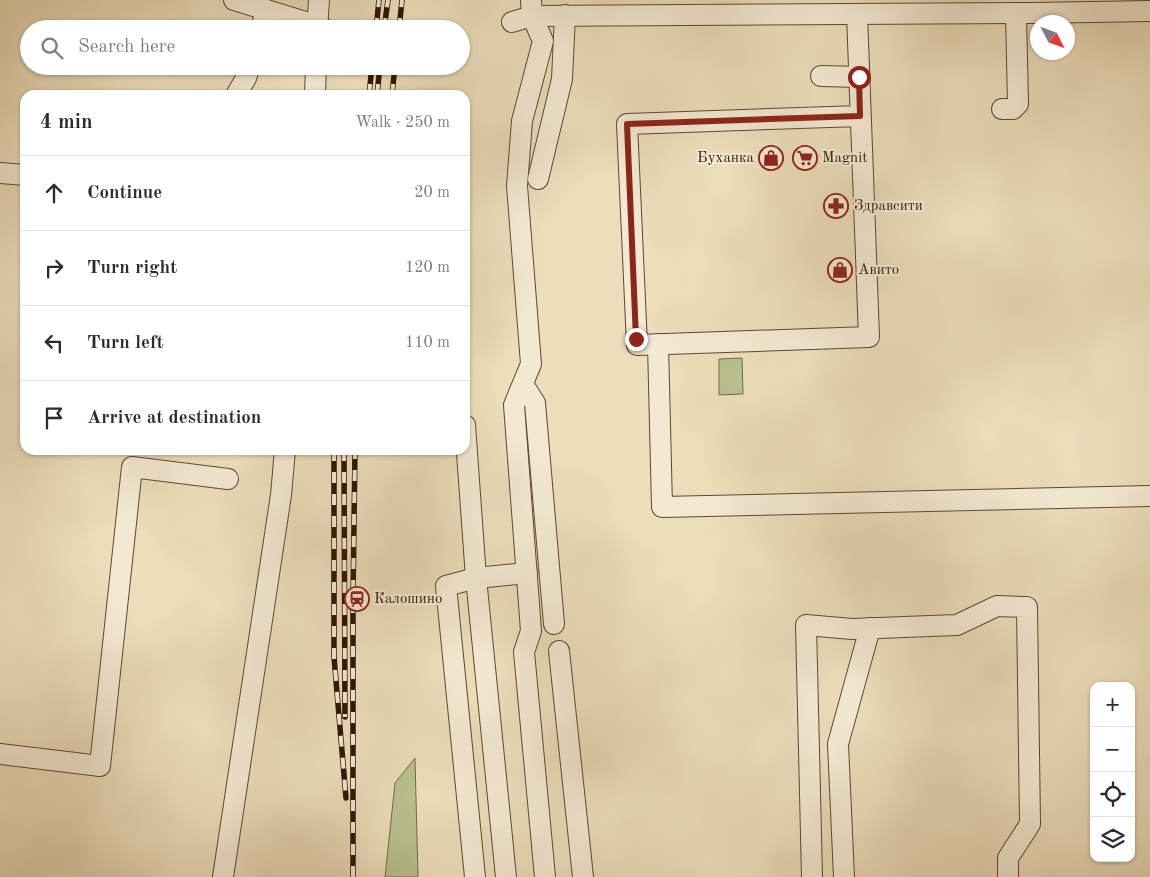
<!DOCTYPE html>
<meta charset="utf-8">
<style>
:root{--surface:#fff;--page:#f7f7f7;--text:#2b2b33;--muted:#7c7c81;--line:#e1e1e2}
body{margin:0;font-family:"Old Standard TT",serif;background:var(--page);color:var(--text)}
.controls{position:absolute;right:15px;bottom:15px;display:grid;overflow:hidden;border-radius:10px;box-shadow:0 1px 4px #0004}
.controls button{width:45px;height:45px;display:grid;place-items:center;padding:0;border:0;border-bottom:1px solid var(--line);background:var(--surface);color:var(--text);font:25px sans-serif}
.compass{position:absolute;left:1030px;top:15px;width:45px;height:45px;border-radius:50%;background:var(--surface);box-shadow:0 1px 4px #0004;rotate:132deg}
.stop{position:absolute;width:15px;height:15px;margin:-11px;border:4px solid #8f2418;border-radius:50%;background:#fff}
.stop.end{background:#8f2418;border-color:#fff;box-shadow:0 1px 5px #0008}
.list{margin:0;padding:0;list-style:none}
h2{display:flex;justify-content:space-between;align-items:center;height:65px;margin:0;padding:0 20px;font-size:21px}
h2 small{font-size:16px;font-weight:400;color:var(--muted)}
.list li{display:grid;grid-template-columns:32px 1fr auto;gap:15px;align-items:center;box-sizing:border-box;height:75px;padding:0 20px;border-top:1px solid var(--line)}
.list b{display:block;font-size:19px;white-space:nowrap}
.list em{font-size:16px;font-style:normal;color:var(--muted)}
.icon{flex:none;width:28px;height:28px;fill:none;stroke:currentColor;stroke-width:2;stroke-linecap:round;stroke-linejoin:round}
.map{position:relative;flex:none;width:1150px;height:877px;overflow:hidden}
.search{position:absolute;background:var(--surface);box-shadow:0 1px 4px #0004;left:20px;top:20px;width:450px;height:55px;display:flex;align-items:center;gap:12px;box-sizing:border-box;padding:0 18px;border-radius:28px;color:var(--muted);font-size:19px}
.panel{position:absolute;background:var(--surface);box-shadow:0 1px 4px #0004;left:20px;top:90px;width:450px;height:365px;border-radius:15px}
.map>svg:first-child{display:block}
</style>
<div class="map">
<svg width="1150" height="877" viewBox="0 0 1150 877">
<rect width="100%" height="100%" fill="#ecddbb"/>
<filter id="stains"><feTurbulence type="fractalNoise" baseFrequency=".004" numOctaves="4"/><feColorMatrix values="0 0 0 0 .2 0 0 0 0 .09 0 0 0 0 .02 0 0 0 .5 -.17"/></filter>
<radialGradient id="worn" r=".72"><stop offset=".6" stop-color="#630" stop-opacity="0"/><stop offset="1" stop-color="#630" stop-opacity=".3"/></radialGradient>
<g fill="#b9c08f" stroke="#746a48">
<path d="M742,358L743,394L719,395V359Z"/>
<path d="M415,758L418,877H385L395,783Z"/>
</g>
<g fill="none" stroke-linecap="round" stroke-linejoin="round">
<defs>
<g id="minor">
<path d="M234,0L322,27"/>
<path d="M531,0L532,16L543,41L522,121L517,186L531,364L514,405L531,631L524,652L545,877"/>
<path d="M857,14L869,337L637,345L627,124L860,116"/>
<path d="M512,22L532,16L1033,13L1150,11"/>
<path d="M261,29L266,10"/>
<path d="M317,29L319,0"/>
<path d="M821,76L859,77"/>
<path d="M236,95L246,78L250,66"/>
<path d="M315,95L316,66"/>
<path d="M1002,109H1013L1018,104L1016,13"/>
<path d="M0,173L25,175"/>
<path d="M538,179L562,79L565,15"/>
<path d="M658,344L662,507L1150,496"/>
<path d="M523,384L535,403L554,624"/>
<path d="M465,425L476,578L506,877"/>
<path d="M559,651L583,877"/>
<path d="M0,754L100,766L132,467L228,479"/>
<path d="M223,877L281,495L285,450"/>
<path d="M475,877L446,586L476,578L527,573"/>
<path d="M812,877L806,625L852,629L957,625L997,606L1027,607L1030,824L1008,858V877"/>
<path d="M844,877L838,744L870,628"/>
</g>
</defs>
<use href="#minor" stroke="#5f472f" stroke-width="22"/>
<use href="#minor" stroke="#f3e9d3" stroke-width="20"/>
<defs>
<g id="rail">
<path d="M376,29L379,0"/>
<path d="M384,29L388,0"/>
<path d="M399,29L402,0"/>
<path d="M369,95L372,66"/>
<path d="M377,95L380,66"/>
<path d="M392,95L395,66"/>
<path d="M334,450V657L346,798"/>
<path d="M344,450L345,717"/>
<path d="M353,877V598L355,450"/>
</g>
</defs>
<use href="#rail" stroke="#301500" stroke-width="5.5"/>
<use href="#rail" stroke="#f3e9d3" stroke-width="4" stroke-dasharray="11" stroke-linecap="butt"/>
</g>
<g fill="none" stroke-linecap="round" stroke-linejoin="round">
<path stroke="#8f2418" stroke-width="6" d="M636,339L627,124L860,116L859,77"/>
</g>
<defs>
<symbol id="shop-ring" viewBox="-11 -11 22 22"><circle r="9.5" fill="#f3e9d3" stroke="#8f2418" stroke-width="1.5"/><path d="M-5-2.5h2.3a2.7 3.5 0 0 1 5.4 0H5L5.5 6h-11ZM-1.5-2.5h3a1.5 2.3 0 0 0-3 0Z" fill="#8f2418"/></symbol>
<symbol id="supermarket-ring" viewBox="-11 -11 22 22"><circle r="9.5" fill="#f3e9d3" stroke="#8f2418" stroke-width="1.5"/><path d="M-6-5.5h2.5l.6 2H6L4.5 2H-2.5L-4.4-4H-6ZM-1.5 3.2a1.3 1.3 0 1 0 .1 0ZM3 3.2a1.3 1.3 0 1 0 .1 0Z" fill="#8f2418"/></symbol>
<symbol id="pharmacy-ring" viewBox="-11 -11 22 22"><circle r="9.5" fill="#f3e9d3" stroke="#8f2418" stroke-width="1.5"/><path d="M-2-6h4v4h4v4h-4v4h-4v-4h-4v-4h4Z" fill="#8f2418"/></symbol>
<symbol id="station-ring" viewBox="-11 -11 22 22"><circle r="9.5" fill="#f3e9d3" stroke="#8f2418" stroke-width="1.5"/><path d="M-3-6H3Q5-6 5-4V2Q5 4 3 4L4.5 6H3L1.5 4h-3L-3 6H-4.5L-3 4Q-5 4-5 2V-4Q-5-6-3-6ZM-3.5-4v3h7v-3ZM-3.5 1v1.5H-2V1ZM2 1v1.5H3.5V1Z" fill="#8f2418"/></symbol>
</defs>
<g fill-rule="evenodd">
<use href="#shop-ring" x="757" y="144" width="28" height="28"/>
<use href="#supermarket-ring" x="791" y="144" width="28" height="28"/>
<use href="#pharmacy-ring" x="822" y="192" width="28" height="28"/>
<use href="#shop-ring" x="826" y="256" width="28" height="28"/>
<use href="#station-ring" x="343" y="585" width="28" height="28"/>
</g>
<g text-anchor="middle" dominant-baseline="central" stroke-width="4.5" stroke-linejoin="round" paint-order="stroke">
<g font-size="15" fill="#301500" stroke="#f3e9d3" text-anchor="start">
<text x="754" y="158" text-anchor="end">Буханка</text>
<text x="822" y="158">Magnit</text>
<text x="854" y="206">Здравсити</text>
<text x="858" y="270">Авито</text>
<text x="374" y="599">Калошино</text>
</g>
</g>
<rect width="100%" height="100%" filter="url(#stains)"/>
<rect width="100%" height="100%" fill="url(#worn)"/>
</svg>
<div class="controls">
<button>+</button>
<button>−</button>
<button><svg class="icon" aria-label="locate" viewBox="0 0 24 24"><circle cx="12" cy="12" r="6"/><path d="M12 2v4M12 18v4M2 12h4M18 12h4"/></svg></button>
<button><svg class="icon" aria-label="layers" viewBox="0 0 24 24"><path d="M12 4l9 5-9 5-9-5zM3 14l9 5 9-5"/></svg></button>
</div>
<svg class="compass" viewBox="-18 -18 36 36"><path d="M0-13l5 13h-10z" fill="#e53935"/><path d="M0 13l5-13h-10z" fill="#7c7c81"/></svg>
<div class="stop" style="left:859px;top:77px"></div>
<div class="stop end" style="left:636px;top:339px"></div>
<div class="search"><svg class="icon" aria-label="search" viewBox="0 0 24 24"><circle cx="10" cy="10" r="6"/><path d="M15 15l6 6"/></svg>Search here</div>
<section class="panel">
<h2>4 min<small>Walk · 250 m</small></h2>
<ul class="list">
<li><svg class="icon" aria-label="ahead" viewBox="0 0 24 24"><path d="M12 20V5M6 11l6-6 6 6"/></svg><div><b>Continue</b></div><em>20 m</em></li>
<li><svg class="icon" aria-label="right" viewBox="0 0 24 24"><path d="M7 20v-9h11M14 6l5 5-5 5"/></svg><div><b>Turn right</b></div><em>120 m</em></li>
<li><svg class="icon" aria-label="left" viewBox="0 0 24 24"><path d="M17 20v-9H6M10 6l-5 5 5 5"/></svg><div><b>Turn left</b></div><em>110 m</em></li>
<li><svg class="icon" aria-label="arrive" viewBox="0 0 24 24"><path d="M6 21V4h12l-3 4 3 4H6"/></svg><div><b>Arrive at destination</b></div></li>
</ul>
</section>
</div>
